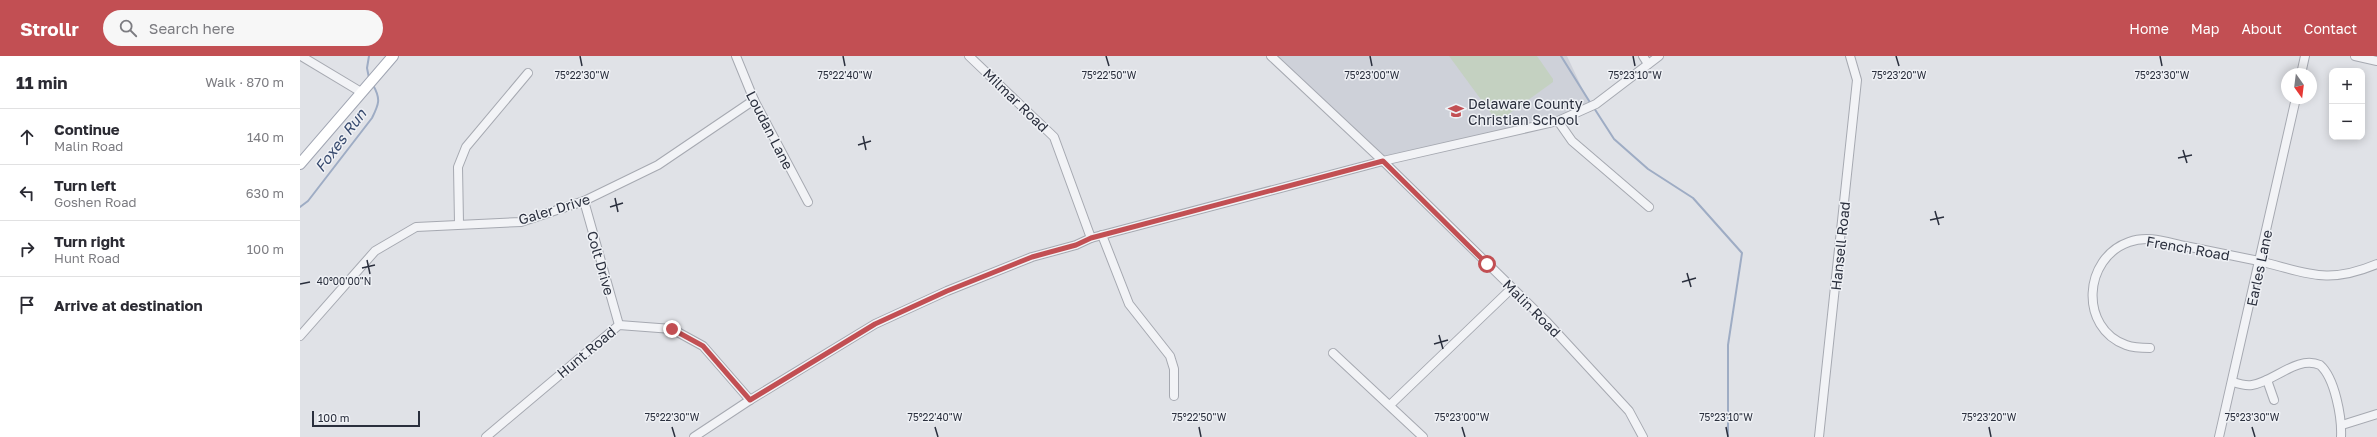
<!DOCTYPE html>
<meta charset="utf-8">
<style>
:root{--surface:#fff;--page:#f7f7f7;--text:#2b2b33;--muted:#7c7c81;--line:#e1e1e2;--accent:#c24f53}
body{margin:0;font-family:"Golos Text",sans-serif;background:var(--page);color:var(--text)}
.controls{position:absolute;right:12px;top:12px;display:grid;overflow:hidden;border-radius:8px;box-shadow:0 2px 10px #0003}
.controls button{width:36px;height:36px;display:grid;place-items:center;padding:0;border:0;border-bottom:1px solid var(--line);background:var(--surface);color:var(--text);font:20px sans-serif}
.compass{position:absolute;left:1981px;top:12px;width:36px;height:36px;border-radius:50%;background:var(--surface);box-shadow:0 2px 10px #0003;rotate:166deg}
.scale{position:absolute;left:12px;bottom:10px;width:108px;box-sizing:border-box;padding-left:4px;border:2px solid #2a2f3d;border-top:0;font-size:11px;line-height:14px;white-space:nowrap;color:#2a2f3d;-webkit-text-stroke:3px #eff1f5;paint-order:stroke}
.stop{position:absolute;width:12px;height:12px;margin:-9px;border:3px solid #c24f53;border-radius:50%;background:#fff}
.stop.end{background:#c24f53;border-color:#fff;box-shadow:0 1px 4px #0008}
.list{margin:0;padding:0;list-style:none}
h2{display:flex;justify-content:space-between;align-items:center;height:52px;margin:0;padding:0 16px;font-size:17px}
h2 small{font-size:13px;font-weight:400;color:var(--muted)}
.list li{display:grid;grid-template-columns:26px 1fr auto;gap:12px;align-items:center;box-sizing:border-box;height:56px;padding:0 16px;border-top:1px solid var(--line)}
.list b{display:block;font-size:15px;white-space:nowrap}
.list p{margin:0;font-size:13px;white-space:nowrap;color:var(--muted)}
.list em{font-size:13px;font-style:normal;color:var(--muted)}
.icon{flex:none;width:22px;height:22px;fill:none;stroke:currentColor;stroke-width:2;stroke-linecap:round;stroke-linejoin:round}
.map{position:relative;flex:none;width:2077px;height:381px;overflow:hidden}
header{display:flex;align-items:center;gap:24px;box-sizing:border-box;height:56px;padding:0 20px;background:var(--accent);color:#fff}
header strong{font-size:19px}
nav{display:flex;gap:22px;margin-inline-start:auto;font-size:14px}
.search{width:280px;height:36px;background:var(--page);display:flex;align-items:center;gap:10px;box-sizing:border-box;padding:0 14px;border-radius:22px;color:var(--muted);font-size:15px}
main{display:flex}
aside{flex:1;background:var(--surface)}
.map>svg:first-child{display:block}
</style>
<header>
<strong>Strollr</strong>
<div class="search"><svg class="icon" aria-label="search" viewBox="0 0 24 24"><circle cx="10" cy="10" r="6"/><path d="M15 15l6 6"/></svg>Search here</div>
<nav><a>Home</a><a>Map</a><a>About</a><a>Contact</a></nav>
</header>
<main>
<aside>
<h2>11 min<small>Walk · 870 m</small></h2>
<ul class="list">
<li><svg class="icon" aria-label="ahead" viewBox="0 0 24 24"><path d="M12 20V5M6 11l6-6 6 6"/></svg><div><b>Continue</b><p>Malin Road</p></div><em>140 m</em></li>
<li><svg class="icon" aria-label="left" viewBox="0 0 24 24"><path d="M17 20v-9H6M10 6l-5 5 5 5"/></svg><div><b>Turn left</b><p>Goshen Road</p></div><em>630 m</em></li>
<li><svg class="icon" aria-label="right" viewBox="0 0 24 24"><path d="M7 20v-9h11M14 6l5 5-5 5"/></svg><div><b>Turn right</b><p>Hunt Road</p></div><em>100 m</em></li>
<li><svg class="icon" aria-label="arrive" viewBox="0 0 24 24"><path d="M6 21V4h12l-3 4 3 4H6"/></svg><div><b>Arrive at destination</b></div></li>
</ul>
</aside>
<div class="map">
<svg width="2077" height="381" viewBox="0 0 2077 381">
<rect width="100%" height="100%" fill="#e0e2e7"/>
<path fill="#ced1d9" d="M971,0H1267L1291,51L1276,59L1083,105Z"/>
<path fill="#c4d1c1" d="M1149,0H1237L1253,23V26L1199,65L1196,64Z"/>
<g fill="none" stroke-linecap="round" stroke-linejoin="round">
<g stroke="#9eacc4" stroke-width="2">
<path d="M1261,0L1291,48"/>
<path d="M69,22L67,12L69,0"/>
<path d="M1294,52L1314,83L1348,113L1393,142L1442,197L1428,289V381"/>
<path d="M0,151L8,145L72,62C79,48 81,43 73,29"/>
</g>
<defs>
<g id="minor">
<path d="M1,0L61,36"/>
<path d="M436,0L454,44L508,146"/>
<path d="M669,0L754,81L791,182"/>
<path d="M971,0L1083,105L1246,265L1329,355L1343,381"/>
<path d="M1343,0L1348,8"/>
<path d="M2055,0L2077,5"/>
<path d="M2001,18L2005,0"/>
<path d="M1258,65L1272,85L1349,151"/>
<path d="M284,145L319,269"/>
<path d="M159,167L158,111L166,91L228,17"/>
<path d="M802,179L829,248L870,300L874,313V340"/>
<path d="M0,280L75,195L116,171L221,166L284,145L358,109L454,44"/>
<path d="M1850,292C1842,292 1834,292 1826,289C1779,272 1783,202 1829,186C1848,179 1866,186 1885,190C1910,195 1935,200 1959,205C2008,217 2027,229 2077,208"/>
<path d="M1033,297L1123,381"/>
<path d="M1967,324L1974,344"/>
<path d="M1933,326C1939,328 1946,330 1952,329C1974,326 1997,299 2020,309C2035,322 2042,362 2041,381"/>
<path d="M1090,349L1211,233"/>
<path d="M2042,369L2077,358"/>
<path d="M186,381L319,269L372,273L403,290L450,344"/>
<path d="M394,381L450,344L575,268L647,235L732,201L776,189L791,182L1083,105L1258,65L1296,48L1359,0"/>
<path d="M1519,381L1557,24L1550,0"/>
<path d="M1919,381L1996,42"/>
</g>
<path id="major" d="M0,108L93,0"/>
</defs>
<use href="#minor" stroke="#a6a9b1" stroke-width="10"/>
<use href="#major" stroke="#a0a5b2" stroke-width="12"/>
<use href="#minor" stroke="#f2f3f6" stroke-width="8"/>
<use href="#major" stroke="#fff" stroke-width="10"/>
</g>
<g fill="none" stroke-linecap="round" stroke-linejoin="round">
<path stroke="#c24f53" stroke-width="5" d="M372,273L403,290L450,344L575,268L647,235L732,201L776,189L791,182L1083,105L1187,208"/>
</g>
<path fill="none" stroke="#2a2f3d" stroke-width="1.5" d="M280,0L282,10M543,0L545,10M806,0L809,10M1070,0L1072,10M1333,0L1335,10M1596,0L1599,10M1860,0L1862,10M563,80L566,94M558,89L571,85M1883,94L1887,107M1878,102L1892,99M315,142L318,156M310,151L323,147M1635,155L1639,169M1630,164L1644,161M67,204L70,218M62,212L75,209M1387,217L1391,231M1382,226L1396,222M0,228L10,226M1139,279L1143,293M1134,288L1148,284M372,371L375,381M635,371L638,381M899,371L901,381M1162,371L1165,381M1426,371L1428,381M1689,371L1691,381M1952,371L1955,381"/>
<defs>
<symbol id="school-bare" viewBox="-9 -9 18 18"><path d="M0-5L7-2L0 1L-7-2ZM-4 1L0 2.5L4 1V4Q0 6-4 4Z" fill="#c24f53" stroke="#eff1f5" stroke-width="2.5" paint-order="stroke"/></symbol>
</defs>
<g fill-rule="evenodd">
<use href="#school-bare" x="1145" y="44" width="22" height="22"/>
</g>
<g text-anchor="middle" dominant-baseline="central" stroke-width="3" stroke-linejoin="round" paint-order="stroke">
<g font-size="14" fill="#2a2f3d" stroke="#eff1f5">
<text transform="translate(716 44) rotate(44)">Milmar Road</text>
<text transform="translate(470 74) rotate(63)">Loudan Lane</text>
<text transform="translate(254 153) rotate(-17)">Galer Drive</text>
<text transform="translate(1540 190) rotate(-84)">Hansell Road</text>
<text transform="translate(1888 192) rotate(10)">French Road</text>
<text transform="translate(301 207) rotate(74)">Colt Drive</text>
<text transform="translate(1959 212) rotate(-78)">Earles Lane</text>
<text transform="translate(1232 252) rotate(45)">Malin Road</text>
<text transform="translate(286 296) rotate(-40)">Hunt Road</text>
</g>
<g font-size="14" fill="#2a2f3d" stroke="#eff1f5" text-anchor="start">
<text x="1168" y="47">Delaware County<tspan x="1168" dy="16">Christian School</tspan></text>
</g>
<g font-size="15" font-style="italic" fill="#374a6e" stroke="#eff1f5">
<text transform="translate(40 84) rotate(-53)">Foxes Run</text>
</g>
</g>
<g font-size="10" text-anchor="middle" fill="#2a2f3d" stroke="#eff1f5" stroke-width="3" stroke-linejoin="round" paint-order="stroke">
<text x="282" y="23">75°22'30"W</text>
<text x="545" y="23">75°22'40"W</text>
<text x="809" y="23">75°22'50"W</text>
<text x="1072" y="23">75°23'00"W</text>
<text x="1335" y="23">75°23'10"W</text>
<text x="1599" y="23">75°23'20"W</text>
<text x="1862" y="23">75°23'30"W</text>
<text x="44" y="229">40°00'00"N</text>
<text x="372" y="365">75°22'30"W</text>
<text x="635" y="365">75°22'40"W</text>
<text x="899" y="365">75°22'50"W</text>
<text x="1162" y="365">75°23'00"W</text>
<text x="1426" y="365">75°23'10"W</text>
<text x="1689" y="365">75°23'20"W</text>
<text x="1952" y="365">75°23'30"W</text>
</g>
</svg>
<div class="controls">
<button>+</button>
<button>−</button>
</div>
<svg class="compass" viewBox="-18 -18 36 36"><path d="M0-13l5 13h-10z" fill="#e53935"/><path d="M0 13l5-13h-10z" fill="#7c7c81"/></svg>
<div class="scale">100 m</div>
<div class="stop" style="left:1187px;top:208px"></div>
<div class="stop end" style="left:372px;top:273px"></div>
</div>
</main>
